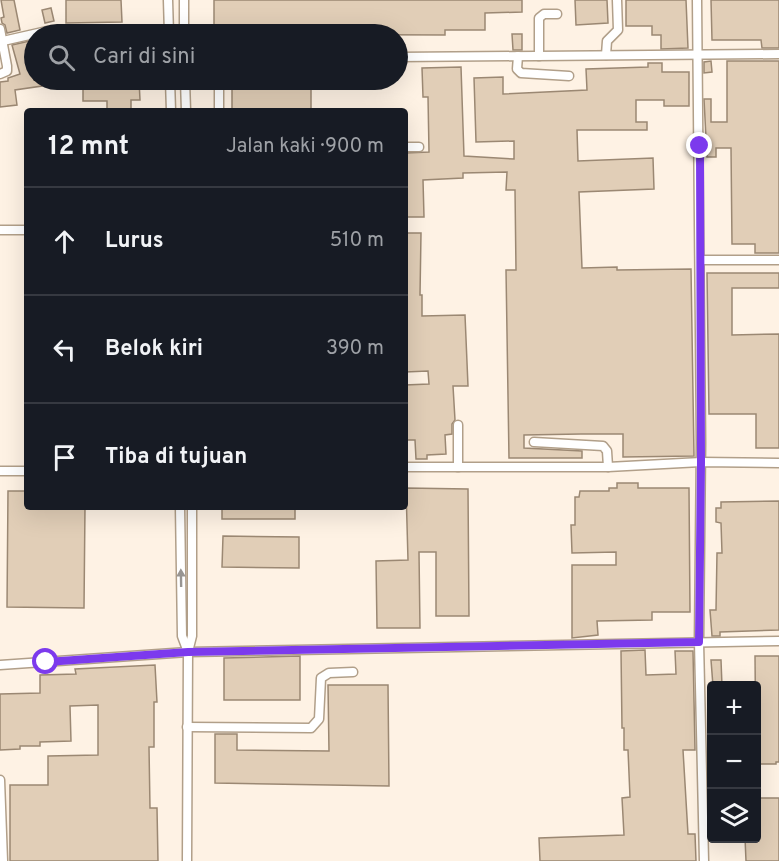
<!DOCTYPE html>
<html lang="id">
<meta charset="utf-8">
<style>
:root{--surface:#171b24;--page:#20242c;--text:#f1f3f6;--muted:#9ea1a6;--line:#363941}
body{margin:0;font-family:Overpass,sans-serif;background:var(--page);color:var(--text)}
.controls{position:absolute;right:18px;bottom:18px;display:grid;overflow:hidden;border-radius:6px;box-shadow:0 6px 24px #0002}
.controls button{width:54px;height:54px;display:grid;place-items:center;padding:0;border:0;border-bottom:2px solid var(--line);background:var(--surface);color:var(--text);font:30px sans-serif}
.stop{position:absolute;width:18px;height:18px;margin:-14px;border:4px solid #7c3aed;border-radius:50%;background:#fff}
.stop.end{background:#7c3aed;border-color:#fff;box-shadow:0 2px 6px #0008}
.list{margin:0;padding:0;list-style:none}
h2{display:flex;justify-content:space-between;align-items:center;height:78px;margin:0;padding:0 24px;font-size:26px}
h2 small{font-size:20px;font-weight:400;color:var(--muted)}
.list li{display:grid;grid-template-columns:39px 1fr auto;gap:18px;align-items:center;box-sizing:border-box;height:108px;padding:0 24px;border-top:2px solid var(--line)}
.list b{display:block;font-size:22px;white-space:nowrap}
.list em{font-size:20px;font-style:normal;color:var(--muted)}
.icon{flex:none;width:33px;height:33px;fill:none;stroke:currentColor;stroke-width:2;stroke-linecap:round;stroke-linejoin:round}
.map{position:relative;flex:none;width:779px;height:861px;overflow:hidden}
.search{position:absolute;background:var(--surface);box-shadow:0 6px 24px #0002;left:24px;top:24px;width:384px;height:66px;display:flex;align-items:center;gap:15px;box-sizing:border-box;padding:0 21px;border-radius:33px;color:var(--muted);font-size:22px}
.panel{position:absolute;background:var(--surface);box-shadow:0 6px 24px #0002;left:24px;top:108px;width:384px;height:402px;border-radius:6px}
.map>svg:first-child{display:block}
</style>
<div class="map">
<svg width="779" height="861" viewBox="0 0 779 861">
<rect width="100%" height="100%" fill="#fef2e4"/>
<g fill="#e1ceb7" stroke="#9b8873" stroke-width="1.5">
<path d="M1,0H14L20,30L7,33L5,25L2,23L1,18L4,17Z"/>
<path d="M66,0H121L122,22L66,23Z"/>
<path d="M214,0H522V12L485,13V30H445V35L214,34Z"/>
<path d="M575,0H607L608,23L576,25Z"/>
<path d="M626,0H686L688,48L661,49V35H652V26H626Z"/>
<path d="M711,0H779V48H762L761,40H712Z"/>
<path d="M51,8L54,21L45,23L42,10Z"/>
<path d="M512,34H522V50H513Z"/>
<path d="M34,40V80H41L42,86L15,90L17,105L0,107V82L8,81V78L20,74L12,45Z"/>
<path d="M711,61L712,72L704,73V62Z"/>
<path d="M727,61H779V253H755V244H732L731,148H716V157H707L704,99H711V122H727Z"/>
<path d="M648,63H662V72H689V106H664V100H636V122H647V130H577L578,161L653,158L654,189L579,192L582,268L617,267V270L691,269L694,456L623,457V434H581L524,435V448L582,451V458H509L506,270H516L515,190H506L507,172L463,173V178L423,180L424,217H405V153L429,152L428,97H423L422,68L461,67L464,156L514,159V141L476,142L474,78L503,77V94L587,90L586,69L648,67Z"/>
<path d="M83,80H139L140,100H131V110L107,111V101H83Z"/>
<rect x="232" y="80" width="79" height="31"/>
<path d="M405,233H421L420,295H422V316L465,315L468,386H453L455,420L452,424V434L445,435L446,454L427,455V459H416L415,440H405V385L429,384L428,371L405,372Z"/>
<path d="M707,273H779V288H732V335L779,334V448H756V414H709Z"/>
<path d="M617,483H638V488H689L690,612H652V620L597,621L598,635L572,638V565H616V552L572,553L571,525H575V497H579L580,491H609V488H617Z"/>
<path d="M406,488L468,489L469,616H436V552H419L420,628H377L376,561L408,560Z"/>
<path d="M8,491H27V507H85L84,608L7,607Z"/>
<path d="M779,501V630L720,632V636H712L710,610H716L717,553H722L721,523L716,522V508H721V502Z"/>
<rect x="222" y="507" width="73" height="12"/>
<path d="M223,536L299,537V568L222,567Z"/>
<path d="M645,650L646,675L676,674L675,651H693L695,750H683L688,834H695L696,861H540L539,838L624,835L622,798L630,797L628,750H624V728H622L621,651Z"/>
<path d="M300,656V700H224V658Z"/>
<path d="M755,656H779V762H776V764H756Z"/>
<path d="M711,660H721L722,686H713Z"/>
<path d="M155,665L157,702H154V747H149L150,808H157L158,861H10V785H48V756L98,755V705L70,706L71,741L40,742V746H20V749L0,750V694L40,693V675L76,674L75,669Z"/>
<path d="M328,685H388L389,786L215,783V734H237V750L329,751Z"/>
<path d="M756,798H779V861H746L745,838H756Z"/>
</g>
<g fill="none" stroke-linecap="round" stroke-linejoin="round">
<defs>
<g id="minor">
<path d="M168,0L169,34"/>
<path d="M184,0V34"/>
<path d="M697,0L701,443L699,642L704,861"/>
<path d="M0,29L7,66V71L0,74"/>
<path d="M3,41L47,31"/>
<path d="M606,55L607,41L618,30L617,0"/>
<path d="M518,56L517,69L521,73L569,76"/>
<path d="M539,56V18L544,14H557"/>
<path d="M398,57L779,54"/>
<path d="M170,80L171,111"/>
<path d="M185,80L186,111"/>
<path d="M219,111V85L223,80"/>
<path d="M405,147H419"/>
<path d="M0,230H27"/>
<path d="M700,260H779"/>
<path d="M534,442L603,446L607,451L608,467"/>
<path d="M405,467H608L701,462L779,463"/>
<path d="M458,467V425"/>
<path d="M0,471H27"/>
<path d="M180,507L182,636L188,652"/>
<path d="M0,665L188,652L779,641"/>
<path d="M187,727L311,728L319,719L321,678L329,673L353,672"/>
<path d="M0,780L3,861"/>
<path d="M187,861L188,652L192,636V507"/>
</g>
</defs>
<use href="#minor" stroke="#b19f89" stroke-width="11"/>
<use href="#minor" stroke="#fff" stroke-width="8"/>
</g>
<defs><path id="oneway-solid" d="M-6-.8H1V-3.2L6.5 0L1 3.2V.8H-6Z" transform="scale(1.5)"/></defs>
<use fill="#989592" href="#oneway-solid" transform="translate(181 578) rotate(-91)"/>
<g fill="none" stroke-linecap="round" stroke-linejoin="round">
<path stroke="#7c3aed" stroke-width="8" d="M46,662L188,652L699,642L701,462L700,146"/>
</g>
</svg>
<div class="controls">
<button>+</button>
<button>−</button>
<button><svg class="icon" aria-label="layers" viewBox="0 0 24 24"><path d="M12 4l9 5-9 5-9-5zM3 14l9 5 9-5"/></svg></button>
</div>
<div class="stop" style="left:46px;top:662px"></div>
<div class="stop end" style="left:700px;top:146px"></div>
<div class="search"><svg class="icon" aria-label="search" viewBox="0 0 24 24"><circle cx="10" cy="10" r="6"/><path d="M15 15l6 6"/></svg>Cari di sini</div>
<section class="panel">
<h2>12 mnt<small>Jalan kaki · 900 m</small></h2>
<ul class="list">
<li><svg class="icon" aria-label="ahead" viewBox="0 0 24 24"><path d="M12 20V5M6 11l6-6 6 6"/></svg><div><b>Lurus</b></div><em>510 m</em></li>
<li><svg class="icon" aria-label="left" viewBox="0 0 24 24"><path d="M17 20v-9H6M10 6l-5 5 5 5"/></svg><div><b>Belok kiri</b></div><em>390 m</em></li>
<li><svg class="icon" aria-label="arrive" viewBox="0 0 24 24"><path d="M6 21V4h12l-3 4 3 4H6"/></svg><div><b>Tiba di tujuan</b></div></li>
</ul>
</section>
</div>
